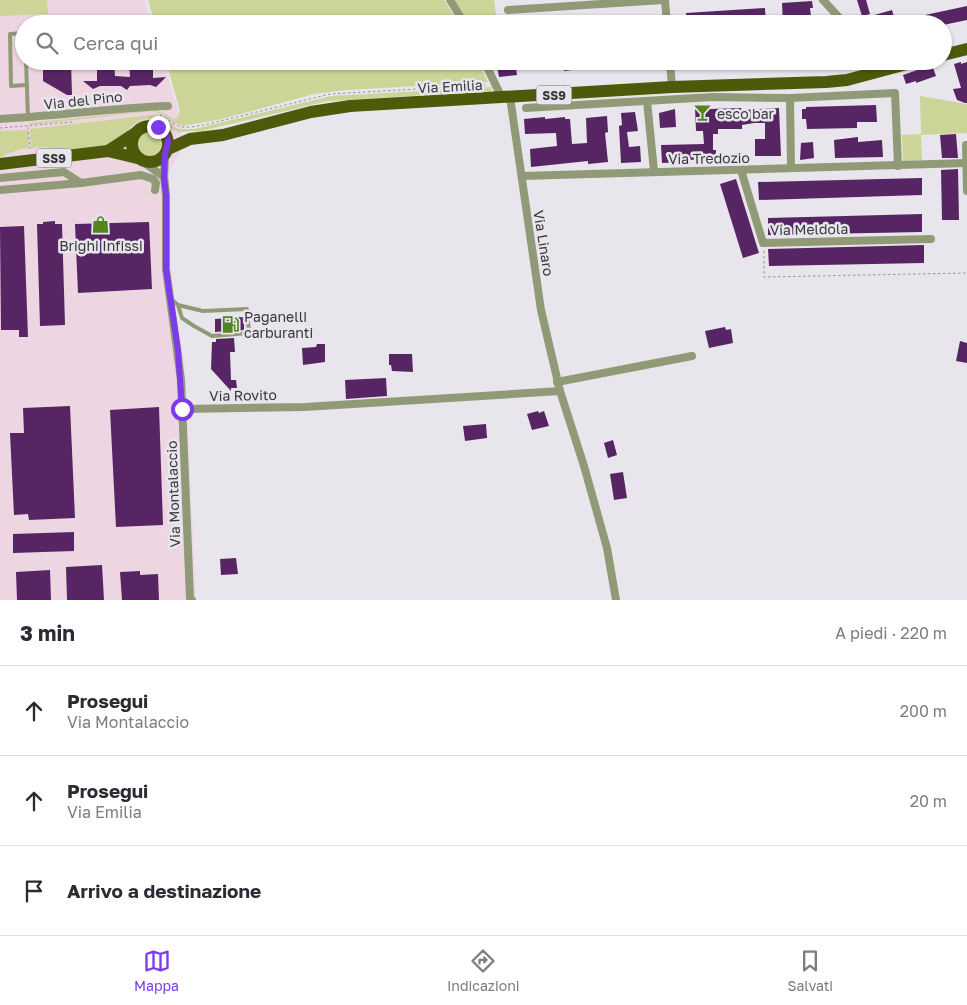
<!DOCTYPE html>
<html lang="it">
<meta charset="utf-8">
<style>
:root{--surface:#fff;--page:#f7f7f7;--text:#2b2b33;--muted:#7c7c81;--line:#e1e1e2;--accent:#7c3aed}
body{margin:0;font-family:"Golos Text",sans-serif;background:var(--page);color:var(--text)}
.stop{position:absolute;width:15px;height:15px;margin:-11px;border:4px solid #7c3aed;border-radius:50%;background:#fff}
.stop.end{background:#7c3aed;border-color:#fff;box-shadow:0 1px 5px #0008}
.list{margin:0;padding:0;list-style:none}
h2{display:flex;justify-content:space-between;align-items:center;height:65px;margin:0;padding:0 20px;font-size:21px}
h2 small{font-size:16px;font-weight:400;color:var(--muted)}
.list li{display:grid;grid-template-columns:32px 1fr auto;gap:15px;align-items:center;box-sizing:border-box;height:90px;padding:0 20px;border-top:1px solid var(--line)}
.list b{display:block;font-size:19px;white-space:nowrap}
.list p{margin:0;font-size:16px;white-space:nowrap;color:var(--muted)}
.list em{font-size:16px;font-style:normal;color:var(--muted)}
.icon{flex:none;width:28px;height:28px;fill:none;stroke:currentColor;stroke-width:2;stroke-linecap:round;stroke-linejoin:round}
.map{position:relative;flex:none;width:967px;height:600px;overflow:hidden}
.search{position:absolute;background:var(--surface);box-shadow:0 1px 4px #0004;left:15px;right:15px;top:15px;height:55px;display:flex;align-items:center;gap:12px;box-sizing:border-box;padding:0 18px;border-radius:28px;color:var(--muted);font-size:19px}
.sheet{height:335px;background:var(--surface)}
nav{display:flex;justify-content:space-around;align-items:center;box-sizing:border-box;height:70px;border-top:1px solid var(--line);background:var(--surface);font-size:14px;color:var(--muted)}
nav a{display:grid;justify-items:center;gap:2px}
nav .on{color:var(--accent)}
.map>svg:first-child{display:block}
</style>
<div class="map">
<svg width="967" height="600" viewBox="0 0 967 600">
<rect width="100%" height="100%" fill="#e8e6ec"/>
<path fill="#edd6e1" d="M0,0H145L152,24H24V61H163L182,123L181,151L169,172L170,281L184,359L196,600H0Z"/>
<g fill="#cdd497">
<path d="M0,0H47L48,14L0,16Z"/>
<path d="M148,0H444L460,24H155Z"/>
<path d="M454,0H494L497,22L470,24Z"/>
<path d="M166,61H478L488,82L346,90L314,94L222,119L183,126L175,123L165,115L153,111L30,125L29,123L154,110L165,114L173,119H177L180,111Z"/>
<path d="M492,87L491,91L328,101L201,131L178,132L156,119L148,118L141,120L131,126L124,136L111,145L61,152V149L43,147L31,148L30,129L152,115L163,118L178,129H194L331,96Z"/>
<path d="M920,96L967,104V133L921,135L922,160L903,161L902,135L921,134Z"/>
<path d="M28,130L29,148L21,149L4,155V157H0V131Z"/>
<circle cx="148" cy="144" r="13"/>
</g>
<g fill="#572564">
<path d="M857,0H866L870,14L862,16Z"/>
<path d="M812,1L813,8H810L812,24H783L782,3Z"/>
<path d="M967,6V20L943,25V24H905L925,15Z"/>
<path d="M765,8L766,24H687L686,13Z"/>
<path d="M892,10L896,24H873L871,16Z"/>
<path d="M604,15L605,24H587V17Z"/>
<path d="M43,61H71L72,95H67L43,81Z"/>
<path d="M97,61H114L115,76L130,77L129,61H153V78L166,77L156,87L150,85L130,86L127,90L121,86H100L93,89L83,81H97Z"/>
<path d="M496,61H515L517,75L499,77Z"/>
<path d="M564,61H580V69L564,71Z"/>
<path d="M961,62V64L967,62V103H965L957,100L953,89L961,88L954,64Z"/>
<path d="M932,65L936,76L916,83V81L906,84L903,75Z"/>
<path d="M876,105L877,122H857V128L807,129L806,119H802V109H806V107Z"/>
<path d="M695,107H710V109L741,108L742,110L779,108L781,156H755V139H765V123H754L742,125V129H718V134H713V150H716V159L686,160V162L662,163L661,145L704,144L703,131H696Z"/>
<path d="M675,109L676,127L660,128L659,113Z"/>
<path d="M635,112L638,131L627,132L629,147L640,146L641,162L621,163L619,126L622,125L621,113Z"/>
<path d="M607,116L608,132L605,133L608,162L588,164V161L531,167L530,149L557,146L556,133L525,134L524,119L545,117V119L565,117V119H570L572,144L587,143L586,118Z"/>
<path d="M956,134L958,158H942L940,135Z"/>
<path d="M858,137V142L882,140L883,157L835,158L834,140Z"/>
<path d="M813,142L814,158L800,160L801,143Z"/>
<path d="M958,169L959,220H942L941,170Z"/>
<path d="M922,178V195L759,200L758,182Z"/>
<path d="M736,179L759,253L743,258L720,184Z"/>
<path d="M922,214V232L768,235V218Z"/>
<path d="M55,221V224H62L65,325L40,326L37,224H43V222Z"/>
<path d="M149,222L152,289L78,293L75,224Z"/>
<path d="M24,226L28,337H19V330H1L0,227Z"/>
<path d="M924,245V263L769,266L768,249Z"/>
<path d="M244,317V330L215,332V319Z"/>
<path d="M725,327L726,330L731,329L733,343L709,348L705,331Z"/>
<path d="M234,338L235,352H230L231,380H236L237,388H231V391L211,369L212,342H216V339Z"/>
<path d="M960,341L967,343V363L956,361Z"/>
<path d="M317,344H325V362L303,365L302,348L316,347Z"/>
<path d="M389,354H412L413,372L392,371L391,365H389Z"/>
<path d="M386,378L387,396L346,399L345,380Z"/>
<path d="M70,406L75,518L29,520L28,514L14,515L10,433H24L23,408Z"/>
<path d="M159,407L163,525L116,527L110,410Z"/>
<path d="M538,411L539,413L544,411L549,426L532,430L527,414Z"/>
<path d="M486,424L487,438L465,441L463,426Z"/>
<path d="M613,440L617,455L608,458L604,443Z"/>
<path d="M623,472L627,498L614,500L610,474Z"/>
<path d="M74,532V551L13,553V534Z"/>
<path d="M236,558L238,574L221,575L220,559Z"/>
<path d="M102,565L104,600H67L66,567Z"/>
<path d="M50,570L51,600H17L16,572Z"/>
<path d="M140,571V575L158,574L159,600H122L120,572Z"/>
</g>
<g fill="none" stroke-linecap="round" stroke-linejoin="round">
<g stroke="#959397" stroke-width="1" stroke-dasharray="2.5 2.5" stroke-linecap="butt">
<path d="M160,115C166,118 169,121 175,124C183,130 195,126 204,125L330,94L486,85"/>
<path d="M28,127L30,149"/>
<path d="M0,128L72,122"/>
<path d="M764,251V277L967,273"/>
</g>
<g stroke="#919a76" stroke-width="4">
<path d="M24,33L10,34L11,86L26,85"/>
<path d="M26,61L28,118"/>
<path d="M171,299L178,305L182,318L194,326L212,336L249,333L247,309L203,311L178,305"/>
</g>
<g stroke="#919a76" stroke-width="8">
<path d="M450,0L465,24"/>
<path d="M665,0L667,24"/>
<path d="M823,0L845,24"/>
<path d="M508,10L663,0"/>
<path d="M484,61L502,98"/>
<path d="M670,61L672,87"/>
<path d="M510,97L541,310L560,391L584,466L607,548L616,600"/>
<path d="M790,98L791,168"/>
<path d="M647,101L654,171"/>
<path d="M526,108L713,97L790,98L895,93L898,166"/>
<path d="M0,119C56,116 112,108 168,106"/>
<path d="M966,145L967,191"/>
<path d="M165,155L164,177L166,195V269L181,380L190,598L192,600"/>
<path d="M142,161L164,177"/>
<path d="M741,170L763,243L931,239"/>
<path d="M522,176L967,163"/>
<path d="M0,178L64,172L81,183"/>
<path d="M0,190L81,183L141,175L153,179L156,183L155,190"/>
<path d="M557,382L692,356"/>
<path d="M182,409L305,407L560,391"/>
</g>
<g stroke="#4c5a09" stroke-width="12">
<path d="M943,55L967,49"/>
<circle cx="150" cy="144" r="18"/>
<path d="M168,149L190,139L223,135L311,112L350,106L672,87L826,82L847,80L918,61"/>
<path d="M108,151L134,134"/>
<path d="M0,164L108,151L137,158"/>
</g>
</g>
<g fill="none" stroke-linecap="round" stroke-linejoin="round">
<path stroke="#7c3aed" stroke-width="6" d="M158,127L167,136L168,142L165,155L164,177L166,195V269L178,350L182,409"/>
</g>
<defs>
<symbol id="bar-bare" viewBox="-9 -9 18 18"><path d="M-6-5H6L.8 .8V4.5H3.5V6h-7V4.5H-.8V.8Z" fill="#51861c" stroke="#e8e6ec" stroke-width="2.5" paint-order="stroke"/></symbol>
<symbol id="shop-bare" viewBox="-9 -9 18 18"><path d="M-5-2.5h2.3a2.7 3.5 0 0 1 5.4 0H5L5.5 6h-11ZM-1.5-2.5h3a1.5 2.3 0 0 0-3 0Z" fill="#51861c" stroke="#e8e6ec" stroke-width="2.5" paint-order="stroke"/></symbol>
<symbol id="fuel-bare" viewBox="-9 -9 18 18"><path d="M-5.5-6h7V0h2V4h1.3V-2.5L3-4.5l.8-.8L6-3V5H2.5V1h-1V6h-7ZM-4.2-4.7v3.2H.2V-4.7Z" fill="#51861c" stroke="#e8e6ec" stroke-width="2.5" paint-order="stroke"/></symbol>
</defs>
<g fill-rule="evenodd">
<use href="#bar-bare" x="690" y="100" width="25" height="25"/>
<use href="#shop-bare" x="88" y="212" width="25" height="25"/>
<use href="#fuel-bare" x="218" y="312" width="25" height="25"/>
</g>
<g text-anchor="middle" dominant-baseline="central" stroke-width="5" stroke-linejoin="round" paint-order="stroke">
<g fill="#e8e6ec" stroke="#6d6c6f" stroke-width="1">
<rect x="536.5" y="85.5" width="35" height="19" rx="4"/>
<rect x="36.5" y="148.5" width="35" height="19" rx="4"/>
</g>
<g font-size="12" font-weight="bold" fill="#383739">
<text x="554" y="95">SS9</text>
<text x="54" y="158">SS9</text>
</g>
<g font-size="14" fill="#383739" stroke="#e8e6ec">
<text transform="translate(450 86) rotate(-3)">Via Emilia</text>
<text transform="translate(83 100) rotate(-6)">Via del Pino</text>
<text transform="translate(709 158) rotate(-1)">Via Tredozio</text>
<text transform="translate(809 229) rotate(-1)">Via Meldola</text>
<text transform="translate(544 243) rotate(81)">Via Linaro</text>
<text transform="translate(243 395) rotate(-1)">Via Rovito</text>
<text transform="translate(173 494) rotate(-92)">Via Montalaccio</text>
</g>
<g font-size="14" fill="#383739" stroke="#e8e6ec" text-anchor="start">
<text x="717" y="113">esco bar</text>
<text x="101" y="245" text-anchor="middle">Brighi Infissi</text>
<text x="244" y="316">Paganelli<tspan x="244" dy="16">carburanti</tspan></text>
</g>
</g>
</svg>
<div class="stop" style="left:182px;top:409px"></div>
<div class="stop end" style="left:158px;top:127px"></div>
<div class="search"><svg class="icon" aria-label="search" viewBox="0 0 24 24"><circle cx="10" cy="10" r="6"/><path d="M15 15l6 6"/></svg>Cerca qui</div>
</div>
<section class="sheet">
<h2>3 min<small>A piedi · 220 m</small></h2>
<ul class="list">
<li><svg class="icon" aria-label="ahead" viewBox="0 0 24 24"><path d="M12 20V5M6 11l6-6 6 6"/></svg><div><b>Prosegui</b><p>Via Montalaccio</p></div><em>200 m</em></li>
<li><svg class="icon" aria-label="ahead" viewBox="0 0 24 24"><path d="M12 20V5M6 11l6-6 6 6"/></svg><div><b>Prosegui</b><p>Via Emilia</p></div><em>20 m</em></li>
<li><svg class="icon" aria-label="arrive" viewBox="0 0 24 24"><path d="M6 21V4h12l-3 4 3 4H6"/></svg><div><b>Arrivo a destinazione</b></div></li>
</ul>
</section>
<nav>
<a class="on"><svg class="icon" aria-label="map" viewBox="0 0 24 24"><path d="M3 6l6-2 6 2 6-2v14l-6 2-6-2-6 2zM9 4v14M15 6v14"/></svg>Mappa</a>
<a><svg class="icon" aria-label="directions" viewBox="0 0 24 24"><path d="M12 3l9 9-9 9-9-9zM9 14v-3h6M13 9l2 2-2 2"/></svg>Indicazioni</a>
<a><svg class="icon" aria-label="saved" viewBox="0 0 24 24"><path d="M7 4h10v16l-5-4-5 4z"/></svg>Salvati</a>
</nav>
